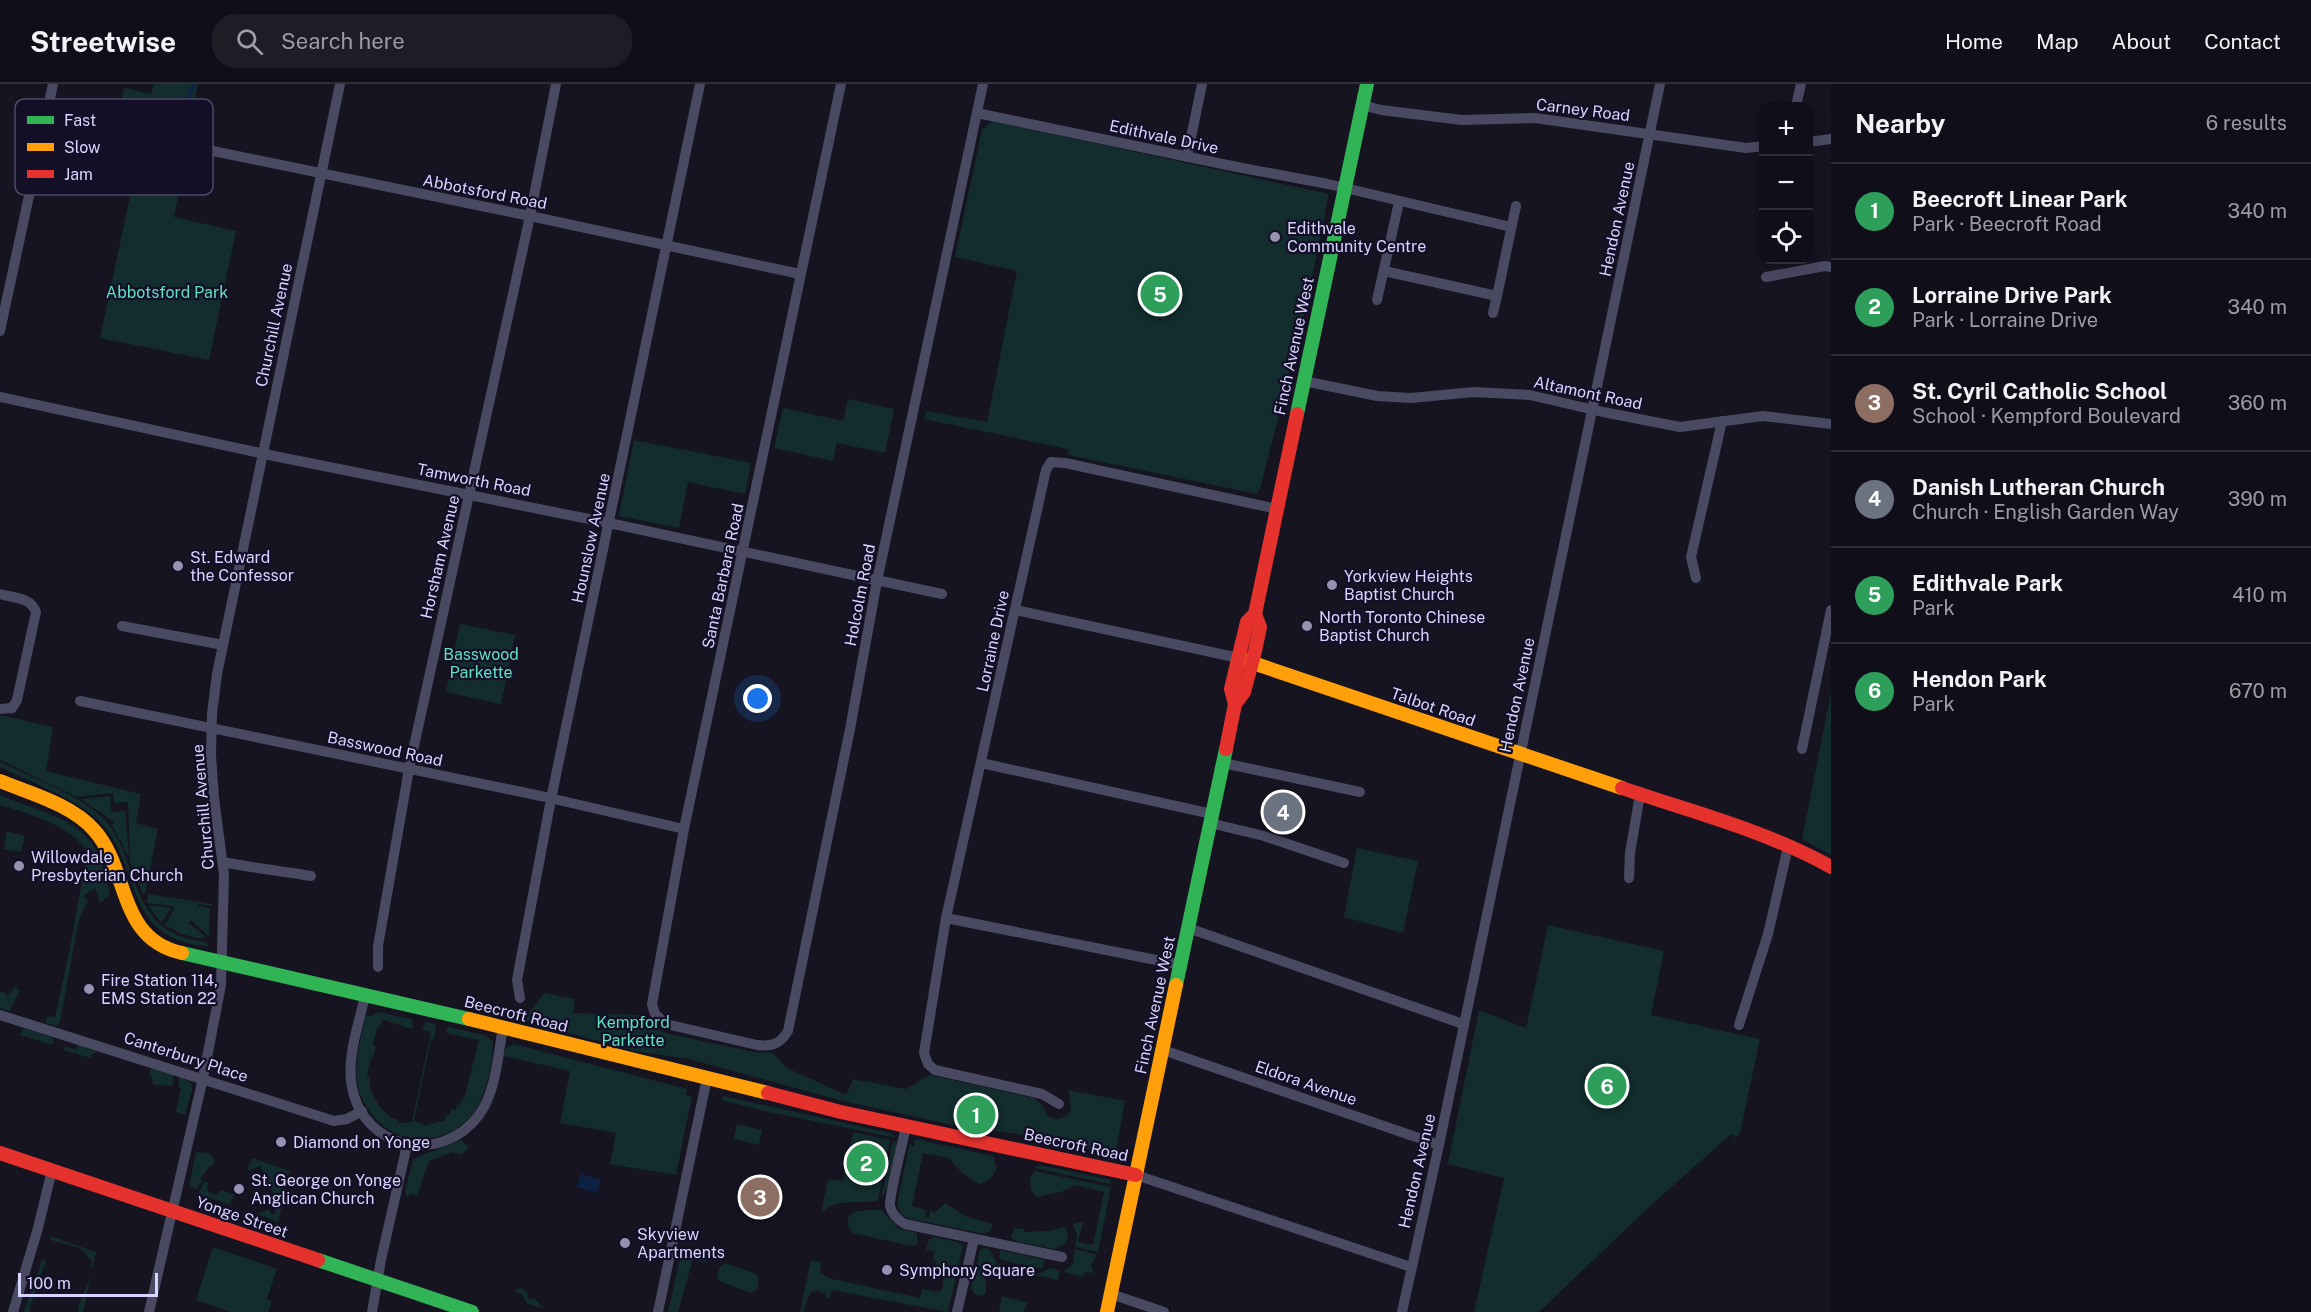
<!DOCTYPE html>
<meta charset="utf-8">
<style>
:root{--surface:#100f19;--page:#1e1d26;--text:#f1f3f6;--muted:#9c9ca2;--line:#302f38;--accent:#0f766e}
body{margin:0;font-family:"Public Sans",sans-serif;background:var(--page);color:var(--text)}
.controls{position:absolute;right:18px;top:18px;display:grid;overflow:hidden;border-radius:12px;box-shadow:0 3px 15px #0003}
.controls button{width:54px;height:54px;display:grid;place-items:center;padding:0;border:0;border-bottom:2px solid var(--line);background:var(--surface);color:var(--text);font:30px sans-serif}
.scale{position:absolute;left:18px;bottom:15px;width:140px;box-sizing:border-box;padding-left:6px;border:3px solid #d9d4ff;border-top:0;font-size:16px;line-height:21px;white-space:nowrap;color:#d9d4ff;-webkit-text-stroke:4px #130f26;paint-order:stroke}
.you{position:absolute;left:758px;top:615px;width:21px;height:21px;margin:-15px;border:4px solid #fff;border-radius:50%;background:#1a73e8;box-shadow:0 0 0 9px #1a73e833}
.badge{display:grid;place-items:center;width:39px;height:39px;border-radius:50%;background:var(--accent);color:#fff;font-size:20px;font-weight:700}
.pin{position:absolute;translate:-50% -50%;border:3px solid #fff;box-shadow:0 2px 6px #0006}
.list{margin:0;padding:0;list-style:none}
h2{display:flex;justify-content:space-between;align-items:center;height:78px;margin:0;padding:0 24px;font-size:26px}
h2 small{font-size:20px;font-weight:400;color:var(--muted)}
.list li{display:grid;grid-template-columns:39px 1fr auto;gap:18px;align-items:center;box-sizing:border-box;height:96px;padding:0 24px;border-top:2px solid var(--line)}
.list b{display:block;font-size:22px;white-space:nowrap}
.list p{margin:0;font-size:20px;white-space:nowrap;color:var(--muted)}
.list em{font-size:20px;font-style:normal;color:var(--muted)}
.icon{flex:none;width:33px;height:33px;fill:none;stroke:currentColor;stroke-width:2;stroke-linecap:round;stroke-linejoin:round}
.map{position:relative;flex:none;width:1831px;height:1228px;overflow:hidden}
header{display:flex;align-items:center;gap:36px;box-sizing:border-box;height:84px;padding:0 30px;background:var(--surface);border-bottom:2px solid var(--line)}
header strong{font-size:28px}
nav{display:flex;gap:33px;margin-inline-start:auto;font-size:21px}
.search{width:420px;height:54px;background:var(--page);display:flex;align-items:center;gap:15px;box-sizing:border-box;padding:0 21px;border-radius:24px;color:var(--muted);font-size:22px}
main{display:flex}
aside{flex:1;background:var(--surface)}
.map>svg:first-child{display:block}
</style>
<header>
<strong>Streetwise</strong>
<div class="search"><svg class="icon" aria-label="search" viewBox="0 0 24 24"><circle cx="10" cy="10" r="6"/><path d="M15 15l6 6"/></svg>Search here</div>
<nav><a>Home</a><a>Map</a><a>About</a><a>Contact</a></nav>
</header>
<main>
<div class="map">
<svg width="1831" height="1228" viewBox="0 0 1831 1228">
<rect width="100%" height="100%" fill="#161421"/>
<g fill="#132c2d">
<path d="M154,0H198L188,47L165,44L158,55L160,68L186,75L174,133L236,147L209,276L100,254L133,98L43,79L46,65L108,78L124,4L151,10Z"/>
<path d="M993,37L1329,110L1304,232L1260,405L1257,410L1068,371L1069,366L1063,364L924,335L926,327L987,338L1017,187L955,173L982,45Z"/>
<path d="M848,315L894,325L885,369L837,359L833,377L774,364L783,324L843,337Z"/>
<path d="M634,356L751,379L745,410L688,398L679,444L619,432Z"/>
<path d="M460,540L515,551L501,620L446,608Z"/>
<path d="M1831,609V771L1802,755Z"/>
<path d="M0,631L53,643L46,687L141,710L136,739L158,745L145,810H143L130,778L128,718L114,719L113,709L77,713L0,676Z"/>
<path d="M0,678C31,693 81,711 105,736C136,770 130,830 177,851C186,855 197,856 208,859L209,862C200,863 190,860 181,857C127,840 136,775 101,739C78,715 30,698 0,683Z"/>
<path d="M0,711C32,726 78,732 96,766C104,780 106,796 110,811L100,819L95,804L83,812L88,817L82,828L78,841L60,938L56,942L45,939L48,932L55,933L70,864L87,768C74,743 26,728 0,721Z"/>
<path d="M110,712L111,728L125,727L129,770H127L112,741L114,738L81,715Z"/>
<path d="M7,747L25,752L21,768L4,765Z"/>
<path d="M1357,764L1418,777L1403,849L1344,833Z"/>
<path d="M148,810L212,820V822L198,820L199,822L210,824L209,850L208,852L191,836L189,839L206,853H202L201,855L181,850L165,841L174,826V822L147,819Z"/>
<path d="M148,821L171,824L161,839Z"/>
<path d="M1548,841L1664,867L1651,931L1760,955L1740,1049L1736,1054L1731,1050L1649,1123L1539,1228H1474L1504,1094L1448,1080L1479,926L1526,944Z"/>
<path d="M15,903L20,907L9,927L0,924V908L3,907L7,912Z"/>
<path d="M544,909L575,915L573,929L645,931L652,941L665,949L759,969L772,968L787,984L846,1011L853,995L906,1005L930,991L1034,1014L1041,1020L1049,1033L1057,1035L1067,1032L1071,1025L1068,1006L1125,1017L1115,1071L1017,1050L952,1041L843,1017L689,975L634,967L523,936Z"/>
<path d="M377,928L412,935L413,945C404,943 395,939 383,936L379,943L377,944L373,961L376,962L373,974L371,973L367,992L370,994C367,1008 384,1033 398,1036L400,1039L412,1038L431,948L422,946L426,938L435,940L436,945L434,955H431L414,1037L422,1040L424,1042L445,1036L446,1030L450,1031L451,1025L456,1026L457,1020L460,1021L462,1015H464L479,956L446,949L448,943L484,951L493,957C494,977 485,1015 472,1031C449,1059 405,1064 379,1038C369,1028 361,1017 358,1003C353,980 361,953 366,931L371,932Z"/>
<path d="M23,944L53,954V961L20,951Z"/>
<path d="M513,960L687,1005L686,1011L692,1012L676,1091L610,1080L616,1049L560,1039L570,987L503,972L507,962L509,963Z"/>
<path d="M78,961L97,967L96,969H93L91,974L63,966L64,962L76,966Z"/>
<path d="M151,984L174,991L172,1002L152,1000L153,996L149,991Z"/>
<path d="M179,993L191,998L192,1006L185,1031L176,1028L181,1004L178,1002Z"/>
<path d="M723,1012L890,1049L896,1054L765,1027L722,1016Z"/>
<path d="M737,1040L762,1046L759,1061L734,1055Z"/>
<path d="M853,1048L890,1056L878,1116C859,1122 834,1112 821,1130L828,1095L843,1097Z"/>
<path d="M461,1056L469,1063L462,1071L453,1068L429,1077L417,1112L410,1110L407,1113L405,1107L413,1075Z"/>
<path d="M913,1056H921L993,1072L997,1085L990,1095L980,1101L962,1089L949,1074L923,1069L912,1122L926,1126L925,1133L929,1134L930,1126L935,1129L945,1119L967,1133L993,1140L990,1147L984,1150L907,1134L901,1130L897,1119L909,1063L910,1060L914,1063L915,1059Z"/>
<path d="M893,1057L897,1058C894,1076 892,1101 881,1114Z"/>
<path d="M196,1068L210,1069L215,1077L212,1083L210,1082L200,1095L202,1097L196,1105H194L193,1103H189Z"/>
<path d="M252,1074L290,1087L278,1138L257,1130L269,1125L271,1130L274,1131L276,1128L274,1123L281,1119L279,1114L276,1115L260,1082L250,1086L246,1084L249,1082Z"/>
<path d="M1040,1081L1111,1096L1110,1100L1034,1084Z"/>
<path d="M1035,1087L1111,1103L1098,1168L1075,1163L1077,1151L1073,1140L1083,1138L1078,1158L1093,1161L1104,1108L1076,1101L1061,1108L1036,1113L1031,1106L1030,1092Z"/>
<path d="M205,1097L208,1099L207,1104L209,1109L215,1111L221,1106L234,1110L230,1121L198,1110Z"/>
<path d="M868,1126H881L898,1144L917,1149V1160L911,1162L853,1149L847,1140L849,1132L854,1128Z"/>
<path d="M1065,1143L1068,1153L1065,1160L1054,1165L1015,1157L1011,1153L1014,1144L1024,1145V1148L1048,1147Z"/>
<path d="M50,1152L96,1168L83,1228H79L78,1224L92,1189L91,1176L80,1164L51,1156Z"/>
<path d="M934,1153L957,1158L963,1162L948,1228L832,1206L829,1214H825L826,1210L816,1206L815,1208L811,1207L803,1228H800L811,1176L821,1178L820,1188L828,1194L920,1214L922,1205L939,1208L942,1205L945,1188H943L944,1184L935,1182L936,1177L933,1176L935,1167L926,1166L929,1156Z"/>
<path d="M213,1163L277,1185L267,1215L272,1217L268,1228H231L196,1216Z"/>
<path d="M985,1163L990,1166L998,1180L1016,1185L1015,1187L991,1182L986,1195V1209L982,1212L975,1210L971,1205L980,1166Z"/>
<path d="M1075,1165L1097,1171L1091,1180L1093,1189L1085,1188L1084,1193L1063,1188L1073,1180Z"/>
<path d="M1000,1166L1045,1176L1042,1184H1038L1002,1176L999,1173Z"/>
<path d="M685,1168L703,1173L708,1179L693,1175L678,1228H668L681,1169Z"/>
<path d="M42,1176H45L47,1183L44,1182L29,1226L31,1228H24Z"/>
<path d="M725,1179L756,1190L759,1194L757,1205L751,1209L719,1197L717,1193L720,1183Z"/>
<path d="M1051,1184L1060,1186L1058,1196L1035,1191Z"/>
<path d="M520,1203L529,1210L527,1212L531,1216L533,1214L545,1225L526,1219L523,1211L514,1207Z"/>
<path d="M1002,1212L1028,1219L1023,1228H999Z"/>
</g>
<path fill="#0d2144" d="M581,1090L601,1096L597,1109L577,1103Z"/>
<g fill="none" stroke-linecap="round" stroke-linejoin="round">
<path stroke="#0d2144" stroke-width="3" d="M189,27L186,23L193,0"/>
<g stroke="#4a4962" stroke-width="10">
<path d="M841,0L684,745L652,920L655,930L666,940L757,961C772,963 780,960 788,947L850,645L877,497L983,0"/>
<path d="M1362,21L1381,26L1462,36L1535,34L1746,64L1764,62"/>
<path d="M1796,22L1801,0"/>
<path d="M977,29L1237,83L1328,100L1511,143"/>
<path d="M164,57L530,132L800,190"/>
<path d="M1808,58L1831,55"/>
<path d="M1187,73L1202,0"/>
<path d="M1384,187L1497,212L1516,122"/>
<path d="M1766,193L1825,182L1831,183"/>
<path d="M1377,216L1399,118"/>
<path d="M1493,229L1497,212"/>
<path d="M0,247L53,0"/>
<path d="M1304,297L1377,312L1411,314L1474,308L1530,311L1603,328L1680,343L1763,332L1831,340"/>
<path d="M0,313L274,372L609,439L942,510"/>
<path d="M1696,494L1691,473L1722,337"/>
<path d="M0,510C14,514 30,513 36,528L17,616L12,624L0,625"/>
<path d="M1015,526L1239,574"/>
<path d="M122,542L223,561"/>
<path d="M80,617L541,712L684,745"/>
<path d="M1802,665L1831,526"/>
<path d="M981,679L1212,730"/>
<path d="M1223,679L1360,708"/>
<path d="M1210,739L1264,752L1344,779"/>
<path d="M223,778C253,784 282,787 311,792"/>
<path d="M1629,794L1630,769L1640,711"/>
<path d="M946,834L1181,881"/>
<path d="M1188,844L1463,940"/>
<path d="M378,883V862L409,685L530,132L556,0"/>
<path d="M365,912C359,940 346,974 352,1003C363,1065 441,1082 479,1031C496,1008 498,971 503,943"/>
<path d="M520,914L517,896L551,715L700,0"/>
<path d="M0,931L334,1037L347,1035L362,1027"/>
<path d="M1739,941L1768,850L1788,763"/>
<path d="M1163,966L1439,1061"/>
<path d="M1059,1020L1042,1010L935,986L928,980L924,969L946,834L1046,386L1051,378L1065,379L1277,425"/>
<path d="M906,1042C903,1058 889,1111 890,1122C892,1131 898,1136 905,1140L1062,1173"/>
<path d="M1136,1091L1411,1183"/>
<path d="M1111,1210L1164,1228"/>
<path d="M13,1228L38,1144L52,1086"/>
<path d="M149,1228L203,994L221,901L224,791L214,714L211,671L212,630L217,590L340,0"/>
<path d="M372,1228L381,1176L407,1061"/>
<path d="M658,1228L707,994"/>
<path d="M957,1228L974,1155"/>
<path d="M1402,1228L1439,1061L1660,0"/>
</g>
<g stroke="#30b455" stroke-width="14">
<path d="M1297,330L1367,0"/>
<path d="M182,869L469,935"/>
<path d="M1176,901L1226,665"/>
<path d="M318,1176L472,1228"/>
</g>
<g stroke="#ff9f0a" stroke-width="14">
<path d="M1244,576L1622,704"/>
<path d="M0,697C31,710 71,720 94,746C130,786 117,855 182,869"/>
<path d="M469,935L768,1009"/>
<path d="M1107,1228L1176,901"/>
</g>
<g stroke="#e5322d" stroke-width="14">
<path d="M1235,620L1231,605L1247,538L1255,530L1297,330"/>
<path d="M1226,665L1235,620L1244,608L1255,567L1260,543L1255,530"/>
<path d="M1622,704C1692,728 1767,747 1831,783"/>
<path d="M768,1009L841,1028L1136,1091"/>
<path d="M0,1069L318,1176"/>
</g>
</g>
<g fill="#9591b1" stroke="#130f26" stroke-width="2">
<circle cx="1275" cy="153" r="6"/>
<circle cx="178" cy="482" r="6"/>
<circle cx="1332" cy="501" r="6"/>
<circle cx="1307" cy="542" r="6"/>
<circle cx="19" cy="782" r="6"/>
<circle cx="89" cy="905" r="6"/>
<circle cx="281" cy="1058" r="6"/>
<circle cx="239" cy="1105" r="6"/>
<circle cx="625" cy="1159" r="6"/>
<circle cx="887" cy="1186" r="6"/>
</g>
<g text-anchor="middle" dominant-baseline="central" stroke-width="4.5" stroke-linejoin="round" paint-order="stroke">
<g font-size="16" fill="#d9d4ff" stroke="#130f26">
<text transform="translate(1583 26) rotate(7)">Carney Road</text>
<text transform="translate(1164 53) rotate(12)">Edithvale Drive</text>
<text transform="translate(485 108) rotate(11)">Abbotsford Road</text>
<text transform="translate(1617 135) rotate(-78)">Hendon Avenue</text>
<text transform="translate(274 241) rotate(-78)">Churchill Avenue</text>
<text transform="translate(1294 262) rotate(-78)">Finch Avenue West</text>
<text transform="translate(1588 309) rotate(12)">Altamont Road</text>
<text transform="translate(474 396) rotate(11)">Tamworth Road</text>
<text transform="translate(591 454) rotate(-78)">Hounslow Avenue</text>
<text transform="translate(440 473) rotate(-77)">Horsham Avenue</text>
<text transform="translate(723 492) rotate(-78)">Santa Barbara Road</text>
<text transform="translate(860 511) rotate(-79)">Holcolm Road</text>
<text transform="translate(993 557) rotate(-78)">Lorraine Drive</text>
<text transform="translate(1517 611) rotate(-78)">Hendon Avenue</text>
<text transform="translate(1433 623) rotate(19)">Talbot Road</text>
<text transform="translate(385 665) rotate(12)">Basswood Road</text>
<text transform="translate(203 723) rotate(-95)">Churchill Avenue</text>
<text transform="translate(1155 921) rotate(-78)">Finch Avenue West</text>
<text transform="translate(516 930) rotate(14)">Beecroft Road</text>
<text transform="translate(186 973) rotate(18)">Canterbury Place</text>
<text transform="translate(1306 999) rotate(19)">Eldora Avenue</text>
<text transform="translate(1076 1061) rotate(12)">Beecroft Road</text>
<text transform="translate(1417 1087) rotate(-77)">Hendon Avenue</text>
<text transform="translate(242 1133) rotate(19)">Yonge Street</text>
</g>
<g font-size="16" fill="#d9d4ff" stroke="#130f26" text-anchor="start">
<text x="1287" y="144">Edithvale<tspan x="1287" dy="18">Community Centre</tspan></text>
<text x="190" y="473">St. Edward<tspan x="190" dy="18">the Confessor</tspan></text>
<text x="1344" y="492">Yorkview Heights<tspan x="1344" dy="18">Baptist Church</tspan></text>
<text x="1319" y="533">North Toronto Chinese<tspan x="1319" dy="18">Baptist Church</tspan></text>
<text x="31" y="773">Willowdale<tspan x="31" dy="18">Presbyterian Church</tspan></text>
<text x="101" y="896">Fire Station 114,<tspan x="101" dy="18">EMS Station 22</tspan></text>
<text x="293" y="1058">Diamond on Yonge</text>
<text x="251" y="1096">St. George on Yonge<tspan x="251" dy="18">Anglican Church</tspan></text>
<text x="637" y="1150">Skyview<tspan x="637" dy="18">Apartments</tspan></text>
<text x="899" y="1186">Symphony Square</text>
</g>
<g font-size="16" fill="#5fe0c0" stroke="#130f26">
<text x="167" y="208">Abbotsford Park</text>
<text x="481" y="570">Basswood<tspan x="481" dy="18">Parkette</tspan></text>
<text x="633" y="938">Kempford<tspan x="633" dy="18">Parkette</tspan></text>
</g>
</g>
<rect x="15" y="15" width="198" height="96" rx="9" fill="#130f26" stroke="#4e4a67" stroke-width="1.5"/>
<rect x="27" y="32" width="27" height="8" fill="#30b455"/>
<rect x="27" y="59" width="27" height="8" fill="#ff9f0a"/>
<rect x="27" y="86" width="27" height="8" fill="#e5322d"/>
<g font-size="16" fill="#d9d4ff">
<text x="64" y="42">Fast</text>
<text x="64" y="69">Slow</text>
<text x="64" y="96">Jam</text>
</g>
</svg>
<div class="controls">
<button>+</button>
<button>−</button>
<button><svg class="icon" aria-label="locate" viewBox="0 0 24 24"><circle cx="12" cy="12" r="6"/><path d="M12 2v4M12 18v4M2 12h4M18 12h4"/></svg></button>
</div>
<div class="scale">100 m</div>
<div class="you"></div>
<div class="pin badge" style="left:976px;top:1031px;background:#2e9e5b">1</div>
<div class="pin badge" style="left:866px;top:1079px;background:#2e9e5b">2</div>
<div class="pin badge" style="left:760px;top:1113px;background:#8d6e63">3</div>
<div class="pin badge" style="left:1283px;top:728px;background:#6b7280">4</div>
<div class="pin badge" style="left:1160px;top:210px;background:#2e9e5b">5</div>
<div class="pin badge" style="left:1607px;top:1002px;background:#2e9e5b">6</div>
</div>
<aside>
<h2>Nearby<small>6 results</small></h2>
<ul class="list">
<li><span class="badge" style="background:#2e9e5b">1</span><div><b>Beecroft Linear Park</b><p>Park · Beecroft Road</p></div><em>340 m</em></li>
<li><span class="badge" style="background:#2e9e5b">2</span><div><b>Lorraine Drive Park</b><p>Park · Lorraine Drive</p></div><em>340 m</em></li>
<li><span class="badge" style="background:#8d6e63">3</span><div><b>St. Cyril Catholic School</b><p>School · Kempford Boulevard</p></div><em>360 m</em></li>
<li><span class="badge" style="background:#6b7280">4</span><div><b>Danish Lutheran Church</b><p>Church · English Garden Way</p></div><em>390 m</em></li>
<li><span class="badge" style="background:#2e9e5b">5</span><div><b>Edithvale Park</b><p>Park</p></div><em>410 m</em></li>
<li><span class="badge" style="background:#2e9e5b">6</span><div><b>Hendon Park</b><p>Park</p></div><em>670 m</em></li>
</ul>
</aside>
</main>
